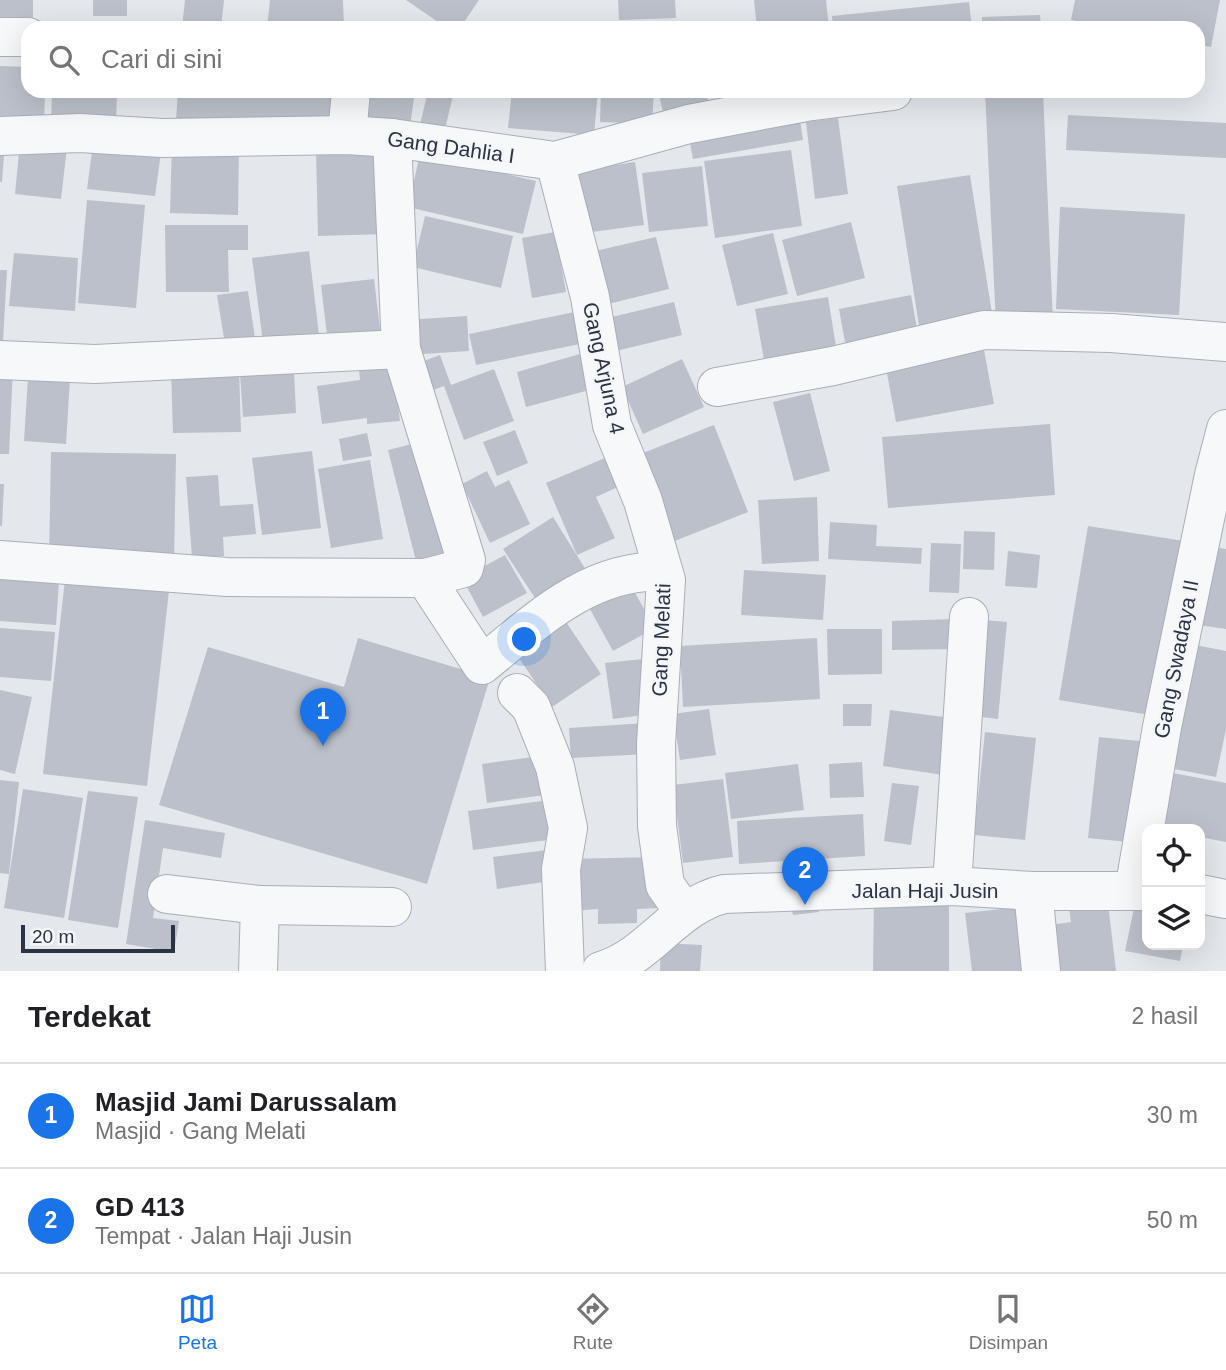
<!DOCTYPE html>
<html lang="id">
<meta charset="utf-8">
<style>
:root{--surface:#fff;--page:#f2f2f2;--text:#202124;--muted:#757577;--line:#e0e0e0;--accent:#1a73e8}
body{margin:0;font-family:Helvetica,sans-serif;background:var(--page);color:var(--text)}
.controls{position:absolute;right:21px;bottom:21px;display:grid;overflow:hidden;border-radius:14px;box-shadow:0 7px 28px #0002}
.controls button{width:63px;height:63px;display:grid;place-items:center;padding:0;border:0;border-bottom:2px solid var(--line);background:var(--surface);color:var(--text);font:35px sans-serif}
.scale{position:absolute;left:21px;bottom:18px;width:154px;box-sizing:border-box;padding-left:7px;border:4px solid #2b3445;border-top:0;font-size:19px;line-height:24px;white-space:nowrap;color:#2b3445;-webkit-text-stroke:5px #f4f6f9;paint-order:stroke}
.you{position:absolute;left:525px;top:640px;width:24px;height:24px;margin:-18px;border:5px solid #fff;border-radius:50%;background:#1a73e8;box-shadow:0 0 0 10px #1a73e833}
.badge{display:grid;place-items:center;width:46px;height:46px;border-radius:50%;background:var(--accent);color:#fff;font-size:23px;font-weight:700}
.pin{position:absolute;translate:-50% -58px;filter:drop-shadow(0 2px 4px #0008)}
.pin::after{content:'';position:absolute;top:37px;width:24px;height:21px;background:inherit;clip-path:polygon(0 0,100% 0,50% 100%)}
.list{margin:0;padding:0;list-style:none}
h2{display:flex;justify-content:space-between;align-items:center;height:91px;margin:0;padding:0 28px;font-size:30px}
h2 small{font-size:23px;font-weight:400;color:var(--muted)}
.list li{display:grid;grid-template-columns:46px 1fr auto;gap:21px;align-items:center;box-sizing:border-box;height:105px;padding:0 28px;border-top:2px solid var(--line)}
.list b{display:block;font-size:26px;white-space:nowrap}
.list p{margin:0;font-size:23px;white-space:nowrap;color:var(--muted)}
.list em{font-size:23px;font-style:normal;color:var(--muted)}
.icon{flex:none;width:38px;height:38px;fill:none;stroke:currentColor;stroke-width:2;stroke-linecap:round;stroke-linejoin:round}
.map{position:relative;flex:none;width:1226px;height:971px;overflow:hidden}
.search{position:absolute;background:var(--surface);box-shadow:0 7px 28px #0002;left:21px;right:21px;top:21px;height:77px;display:flex;align-items:center;gap:18px;box-sizing:border-box;padding:0 24px;border-radius:21px;color:var(--muted);font-size:26px}
.sheet{height:301px;background:var(--surface)}
nav{display:flex;justify-content:space-around;align-items:center;box-sizing:border-box;height:98px;border-top:2px solid var(--line);background:var(--surface);font-size:19px;color:var(--muted)}
nav a{display:grid;justify-items:center;gap:4px}
nav .on{color:var(--accent)}
.map>svg:first-child{display:block}
</style>
<div class="map">
<svg width="1226" height="971" viewBox="0 0 1226 971">
<rect width="100%" height="100%" fill="#e4e7ec"/>
<g fill="#bbc0ca">
<path d="M0,0H33V28L0,29Z"/>
<rect x="93" y="0" width="34" height="16"/>
<path d="M185,0H224L221,28H182Z"/>
<path d="M270,0H343L344,28H267Z"/>
<path d="M406,0H479L460,28H447Z"/>
<path d="M618,0H675L676,18L619,20Z"/>
<path d="M754,0H826L829,28H757Z"/>
<path d="M1075,0H1220L1211,47L1198,45V28H1112L1071,20Z"/>
<path d="M969,2L972,28H833L832,16Z"/>
<path d="M1040,15L1041,28H982V17Z"/>
<path d="M0,66L28,67V91H45L44,127L0,126Z"/>
<path d="M52,91H117L116,128L51,126Z"/>
<path d="M120,91H166V95L120,94Z"/>
<path d="M178,91H343L340,132L176,121Z"/>
<path d="M357,91H415L409,133L351,123Z"/>
<path d="M428,91H454L443,138L418,133Z"/>
<path d="M512,91H598L594,135L508,128Z"/>
<path d="M601,91H654L652,124L600,122Z"/>
<path d="M677,91H706L711,115L666,125L659,95Z"/>
<path d="M985,91H1043L1053,322L996,325Z"/>
<path d="M798,108L803,140L693,159L687,128Z"/>
<path d="M1068,115L1226,123V158L1066,150Z"/>
<path d="M838,118L848,194L815,199L806,122Z"/>
<path d="M94,137L162,145L155,196L87,189Z"/>
<path d="M20,142L67,147L61,199L15,194Z"/>
<path d="M172,143L239,144L238,215L170,213Z"/>
<path d="M382,147L385,234L318,236L316,149Z"/>
<path d="M791,150L802,226L715,238L704,161Z"/>
<path d="M420,154L536,181L523,234L408,207Z"/>
<path d="M0,155H4L2,182H0Z"/>
<path d="M635,162L644,225L584,233L575,171Z"/>
<path d="M702,166L708,226L649,232L642,173Z"/>
<path d="M970,175L994,326L921,338L897,186Z"/>
<path d="M87,200L145,205L136,308L78,303Z"/>
<path d="M1060,207L1185,214L1179,315L1056,309Z"/>
<path d="M425,216L513,236L501,288L413,267Z"/>
<path d="M851,222L865,278L797,296L782,240Z"/>
<path d="M165,225H248V250H228L229,292H166Z"/>
<path d="M555,232L566,292L532,298L522,238Z"/>
<path d="M773,233L788,294L737,306L722,245Z"/>
<path d="M656,237L669,289L596,307L582,254Z"/>
<path d="M309,251L319,335L263,342L252,258Z"/>
<path d="M14,253L78,258L75,311L9,306Z"/>
<path d="M0,270H7L2,359H0Z"/>
<path d="M374,279L381,337L328,343L321,285Z"/>
<path d="M248,291L256,345L226,350L217,295Z"/>
<path d="M911,295L919,340L847,353L839,309Z"/>
<path d="M828,297L838,359L766,371L755,309Z"/>
<path d="M674,302L682,335L616,351L608,318Z"/>
<path d="M584,310L590,342L476,365L469,334Z"/>
<path d="M467,316L469,351L408,355L406,320Z"/>
<path d="M982,339L994,404L896,422L884,357Z"/>
<path d="M587,352L597,388L526,407L517,372Z"/>
<path d="M440,355L451,385L494,369L514,421L464,440L444,386L420,395L410,366Z"/>
<path d="M392,356L400,421L367,424V418L322,424L317,386L360,380L358,360Z"/>
<path d="M682,359L704,407L643,434L622,387Z"/>
<path d="M0,367L13,368L9,454H0Z"/>
<path d="M239,369L241,432L173,433L171,370Z"/>
<path d="M294,371L296,413L243,417L240,374Z"/>
<path d="M28,377L70,379L66,444L24,441Z"/>
<path d="M810,393L830,471L794,481L773,402Z"/>
<path d="M1050,424L1055,495L888,508L882,437Z"/>
<path d="M714,425L748,512L672,542L638,455Z"/>
<path d="M515,430L528,463L497,476L483,442Z"/>
<path d="M367,433L372,456L343,461L339,439Z"/>
<path d="M428,440L457,554L417,565L388,450Z"/>
<path d="M312,451L321,528L262,535L252,458Z"/>
<path d="M51,452L176,454L174,562L49,560Z"/>
<path d="M619,452L631,481L596,497L615,538L577,555L546,483Z"/>
<path d="M370,460L383,539L331,548L318,469Z"/>
<path d="M487,471L495,487L509,480L530,524L490,543L462,484Z"/>
<path d="M218,475L220,506L253,504L256,534L223,537L224,556L192,557L186,477Z"/>
<path d="M0,484H4L2,526H0Z"/>
<path d="M817,497L819,561L762,564L758,500Z"/>
<path d="M553,517L586,570L537,601L503,549Z"/>
<path d="M830,522L877,525L876,546L922,548L921,564L828,559Z"/>
<path d="M1088,526L1184,541L1156,716L1059,700Z"/>
<path d="M964,531L995,532L994,570L963,569Z"/>
<path d="M931,543L961,544L959,593L929,592Z"/>
<path d="M1203,545L1226,549V629L1191,624Z"/>
<path d="M1008,551L1040,555L1037,588L1005,586Z"/>
<path d="M505,555L527,593L483,617L462,578Z"/>
<path d="M0,561L60,566L56,625L0,621Z"/>
<path d="M744,570L826,575L823,620L741,615Z"/>
<path d="M66,571L170,582L147,786L43,774Z"/>
<path d="M627,579L655,628L613,651L586,602Z"/>
<path d="M564,619L601,674L552,707L515,652Z"/>
<path d="M956,619L957,649L892,650V621Z"/>
<path d="M973,619L1007,622L998,719L964,715Z"/>
<path d="M0,628L55,632L51,681L0,677Z"/>
<path d="M827,629H882V674L828,675Z"/>
<path d="M358,638L490,678L427,884L159,805L208,647L344,687Z"/>
<path d="M817,638L820,699L683,707L680,646Z"/>
<path d="M1185,643L1226,651V729L1216,777L1159,766Z"/>
<path d="M643,659L651,714L613,719L605,663Z"/>
<path d="M0,690L32,697L15,774L0,770Z"/>
<path d="M843,704H872L871,726H843Z"/>
<path d="M709,709L716,755L680,760L673,714Z"/>
<path d="M890,710L959,719L950,776L883,766Z"/>
<path d="M646,723L648,754L571,758L569,728Z"/>
<path d="M985,732L1036,738L1025,840L974,835Z"/>
<path d="M1099,737L1149,742L1138,843L1088,838Z"/>
<path d="M547,755L552,794L487,803L482,764Z"/>
<path d="M862,762L864,797L830,798L829,764Z"/>
<path d="M798,764L804,810L731,819L725,773Z"/>
<path d="M1167,772L1226,783V842L1200,837V829H1157Z"/>
<path d="M723,779L733,857L683,863L673,785Z"/>
<path d="M0,780L19,782L9,874L0,873Z"/>
<path d="M892,783L919,786L911,845L884,841Z"/>
<path d="M23,789L83,798L64,918L4,908Z"/>
<path d="M88,791L138,797L118,928L68,920Z"/>
<path d="M557,799L563,838L473,850L468,811Z"/>
<path d="M863,814L865,856L739,864L737,821Z"/>
<path d="M145,820L225,833L221,858L163,848L153,918L179,921L174,952L126,944Z"/>
<path d="M547,850L551,881L497,889L493,857Z"/>
<path d="M657,857L660,908L637,909V923L598,924V909L568,911L567,859Z"/>
<path d="M817,894L819,912L793,915L790,898Z"/>
<path d="M1107,895L1116,971H1049L1044,926L1071,922L1068,900Z"/>
<path d="M874,896H949V971H873Z"/>
<path d="M1135,904L1147,906V945H1183L1180,961L1125,951Z"/>
<path d="M1030,906L1037,971H972L965,913Z"/>
<path d="M661,943L702,945L700,971H660Z"/>
</g>
<g fill="none" stroke-linecap="round" stroke-linejoin="round">
<defs>
<g id="minor">
<path d="M0,37H28"/>
<path d="M347,135L351,91"/>
<path d="M0,136L80,133L162,138L347,135L392,138L555,161L689,124L806,102L893,91"/>
<path d="M555,161L590,297L612,425L643,501L666,580L656,744L657,826L665,885L684,912"/>
<path d="M401,349L466,560L464,568L425,578"/>
<path d="M0,360L95,364L401,349L392,138"/>
<path d="M717,387L833,366L984,330L1111,333L1226,342"/>
<path d="M0,560L227,577L425,578L482,665C534,623 590,568 663,572"/>
<path d="M517,693L531,707L555,767L568,828L561,869L565,971"/>
<path d="M952,886L969,617"/>
<path d="M1033,891L1041,971"/>
<path d="M1134,891L1162,727L1214,475L1226,429"/>
<path d="M167,894L260,905L392,907"/>
<path d="M1200,894L1226,899"/>
<path d="M258,971L260,905"/>
<path d="M601,971C650,957 674,906 724,894L952,886L1033,891H1147"/>
</g>
</defs>
<use href="#minor" stroke="#a9aeb7" stroke-width="40"/>
<use href="#minor" stroke="#f7f8fa" stroke-width="38"/>
</g>
<g text-anchor="middle" dominant-baseline="central" stroke-width="5" stroke-linejoin="round" paint-order="stroke">
<g font-size="21" fill="#2b3445" stroke="#f4f6f9">
<text transform="translate(451 147) rotate(8)">Gang Dahlia I</text>
<text transform="translate(604 368) rotate(78)">Gang Arjuna 4</text>
<text transform="translate(661 640) rotate(-88)">Gang Melati</text>
<text transform="translate(1176 659) rotate(-79)">Gang Swadaya II</text>
<text x="925" y="890">Jalan Haji Jusin</text>
</g>
</g>
</svg>
<div class="controls">
<button><svg class="icon" aria-label="locate" viewBox="0 0 24 24"><circle cx="12" cy="12" r="6"/><path d="M12 2v4M12 18v4M2 12h4M18 12h4"/></svg></button>
<button><svg class="icon" aria-label="layers" viewBox="0 0 24 24"><path d="M12 4l9 5-9 5-9-5zM3 14l9 5 9-5"/></svg></button>
</div>
<div class="scale">20 m</div>
<div class="you"></div>
<div class="pin badge" style="left:323px;top:746px">1</div>
<div class="pin badge" style="left:805px;top:905px">2</div>
<div class="search"><svg class="icon" aria-label="search" viewBox="0 0 24 24"><circle cx="10" cy="10" r="6"/><path d="M15 15l6 6"/></svg>Cari di sini</div>
</div>
<section class="sheet">
<h2>Terdekat<small>2 hasil</small></h2>
<ul class="list">
<li><span class="badge">1</span><div><b>Masjid Jami Darussalam</b><p>Masjid · Gang Melati</p></div><em>30 m</em></li>
<li><span class="badge">2</span><div><b>GD 413</b><p>Tempat · Jalan Haji Jusin</p></div><em>50 m</em></li>
</ul>
</section>
<nav>
<a class="on"><svg class="icon" aria-label="map" viewBox="0 0 24 24"><path d="M3 6l6-2 6 2 6-2v14l-6 2-6-2-6 2zM9 4v14M15 6v14"/></svg>Peta</a>
<a><svg class="icon" aria-label="directions" viewBox="0 0 24 24"><path d="M12 3l9 9-9 9-9-9zM9 14v-3h6M13 9l2 2-2 2"/></svg>Rute</a>
<a><svg class="icon" aria-label="saved" viewBox="0 0 24 24"><path d="M7 4h10v16l-5-4-5 4z"/></svg>Disimpan</a>
</nav>
